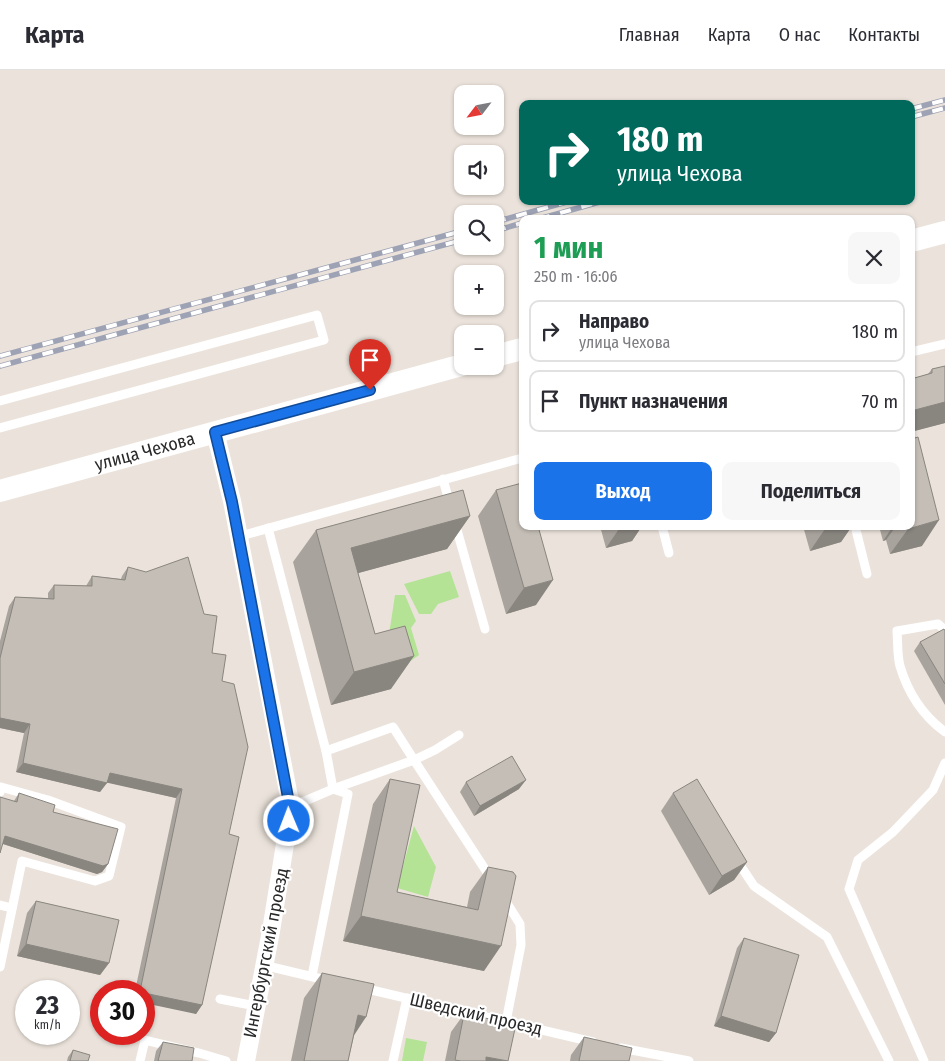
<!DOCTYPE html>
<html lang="ru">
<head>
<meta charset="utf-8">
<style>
  body { margin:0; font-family:"Fira Sans Condensed",sans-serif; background:#f7f7f7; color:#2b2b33; height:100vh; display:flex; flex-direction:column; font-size:19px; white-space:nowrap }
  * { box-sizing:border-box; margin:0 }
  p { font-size:16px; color:#7c7c81 }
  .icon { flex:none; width:28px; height:28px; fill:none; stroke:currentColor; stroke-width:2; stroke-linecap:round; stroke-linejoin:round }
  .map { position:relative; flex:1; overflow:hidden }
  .panel { position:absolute; left:519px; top:145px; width:396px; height:315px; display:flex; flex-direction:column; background:#fff; border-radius:10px; box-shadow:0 1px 4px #0004 }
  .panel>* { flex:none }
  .banner { position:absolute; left:519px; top:30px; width:396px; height:105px; border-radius:10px; box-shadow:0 1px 4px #0004; background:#00695c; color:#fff; overflow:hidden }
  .needle { width:32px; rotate:238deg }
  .tools { position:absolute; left:454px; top:15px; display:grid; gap:10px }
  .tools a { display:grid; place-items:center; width:50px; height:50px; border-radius:10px; background:#fff; box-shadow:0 1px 4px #0004; font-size:25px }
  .speed { position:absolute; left:15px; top:910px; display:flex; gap:10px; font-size:25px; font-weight:700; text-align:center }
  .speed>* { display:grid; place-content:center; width:65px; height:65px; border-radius:50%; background:#fff; box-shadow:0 1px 4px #0004; line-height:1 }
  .speed small { font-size:12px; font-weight:400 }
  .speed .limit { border:8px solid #d22; background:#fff; color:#111 }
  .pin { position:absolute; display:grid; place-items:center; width:42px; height:42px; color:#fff; margin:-51px -21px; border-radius:50% 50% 50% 0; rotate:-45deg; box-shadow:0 0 5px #0007 }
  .pin .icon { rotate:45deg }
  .me { position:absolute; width:55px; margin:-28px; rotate:359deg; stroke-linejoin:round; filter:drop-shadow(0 0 4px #0008) }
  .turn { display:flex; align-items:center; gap:18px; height:105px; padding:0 15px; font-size:22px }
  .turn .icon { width:65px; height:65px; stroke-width:2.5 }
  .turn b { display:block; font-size:35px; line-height:42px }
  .round { display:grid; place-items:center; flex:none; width:52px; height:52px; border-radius:10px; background:#f7f7f7 }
  .summary { display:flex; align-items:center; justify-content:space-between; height:85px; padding:0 15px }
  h1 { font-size:30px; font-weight:700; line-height:38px; color:#1e9e55 }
  .action { display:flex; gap:10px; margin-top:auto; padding:10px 15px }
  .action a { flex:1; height:58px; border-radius:10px; background:#1a73e8; color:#fff; font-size:20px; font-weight:700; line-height:58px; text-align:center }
  .action a+a { background:#f7f7f7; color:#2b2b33 }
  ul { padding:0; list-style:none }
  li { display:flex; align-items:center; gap:15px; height:62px; margin:0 10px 8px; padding:0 5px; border:2px solid #e1e1e2; border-radius:10px }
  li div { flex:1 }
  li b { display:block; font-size:19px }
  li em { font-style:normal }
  header { display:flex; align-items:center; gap:30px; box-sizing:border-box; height:70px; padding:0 25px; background:#fff; border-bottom:1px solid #e1e1e2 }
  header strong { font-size:24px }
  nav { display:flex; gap:28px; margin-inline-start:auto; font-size:18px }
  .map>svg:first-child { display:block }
</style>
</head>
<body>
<header>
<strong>Карта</strong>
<nav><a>Главная</a><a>Карта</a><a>О нас</a><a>Контакты</a></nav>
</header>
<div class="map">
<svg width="945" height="991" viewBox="0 0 945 991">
  <rect width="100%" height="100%" fill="#ebe3db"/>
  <g fill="#b4e396">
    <path d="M450 501 459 527 438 534 431 544H419L404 514Z"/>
    <path d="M395 525H405L416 551 411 558 419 585 396 601 388 571Z"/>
    <path d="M414 756 436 797 428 827 397 818Z"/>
    <path d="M406 968 427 972 423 991H402Z"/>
  </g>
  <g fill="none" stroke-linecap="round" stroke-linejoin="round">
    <g stroke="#fff" stroke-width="9">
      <path d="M911 282 945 274"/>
      <path d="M0 331 317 245 324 270 0 358"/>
      <path d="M443 409 450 435"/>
      <path d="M455 453 485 559"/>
      <path d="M662 456 669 483"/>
      <path d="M855 456 867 504"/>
      <path d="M268 458 326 681"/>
      <path d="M237 467 522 388"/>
      <path d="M945 560 938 554 897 561C898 572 897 585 900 596 908 623 922 645 945 662"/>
      <path d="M0 722 1 717 48 730 121 757 109 806 95 811 22 791 0 897"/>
      <path d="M291 737 333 719 414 690 492 810"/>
      <path d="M736 789 754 816 827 867 889 991"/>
      <path d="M503 827 520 854 521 875 506 952"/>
      <path d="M0 835 12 838"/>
      <path d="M263 895 330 911"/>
      <path d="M312 906 348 724 333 719 326 681 393 657 414 690 435 680 459 665"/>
      <path d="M363 918 593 972"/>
      <path d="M220 929 256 936"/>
      <path d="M621 978 689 991"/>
      <path d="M140 991 145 970 199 983 226 991"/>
      <path d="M393 991 407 928"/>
      <path d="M924 991 849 819 858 790 893 762 933 720 945 693"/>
    </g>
    <path stroke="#fff" stroke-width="18" d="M215 362 232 431 291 737 271 861 246 991"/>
    <g stroke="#fff" stroke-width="22">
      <path d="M911 171 945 162"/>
      <path d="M495 286 522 279"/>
      <path id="s1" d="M0 421 462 295"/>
    </g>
    <defs>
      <g id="rail">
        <path d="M911 39 945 30"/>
        <path d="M911 47 945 38"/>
        <path d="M539 149 603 131"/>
        <path d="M495 152 570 131"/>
        <path d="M495 161 522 153"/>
        <path d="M0 286 462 161"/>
        <path d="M0 296 462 170"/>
      </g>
    </defs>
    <use href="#rail" stroke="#9da2b4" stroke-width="5.5"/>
    <use href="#rail" stroke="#fff" stroke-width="4" stroke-dasharray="11" stroke-linecap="butt"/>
  </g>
  <g fill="#a9a39d">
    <path d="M945 296V353L913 361 922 476 890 484 886 470 883 471 879 456H911V309L928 304 932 299Z"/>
    <path d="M496 420 522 456H548L539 459 536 535 506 544 478 446Z"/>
    <path d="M470 446 447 479 358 503 375 564 391 619 331 635 293 492 316 460Z"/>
    <path d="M600 456H642L632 471 606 478Z"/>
    <path d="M803 456H852L841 472 810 481Z"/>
    <path d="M128 497 212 583 222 611 229 764 202 935 196 944 144 921H135L176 728 107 712 100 722 16 702 24 663 0 658V571L9 536 15 527 48 528V523L54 515 86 516 92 506 121 509 122 506Z"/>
    <path d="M945 561V635L914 581 920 572Z"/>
    <path d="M390 709 397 822 467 837 470 822 488 797 484 901 343 871 373 734Z"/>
    <path d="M466 712 519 719 474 746 460 722Z"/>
    <path d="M19 723 53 742 108 794 102 802 97 804 3 774 14 731Z"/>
    <path d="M673 723 747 792 734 810 709 825 661 741Z"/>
    <path d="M36 831 109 893 100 905 17 886 27 843Z"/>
    <path d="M744 868 776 963 769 972 714 956 737 878Z"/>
    <path d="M322 903 354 966 348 991H291L304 928Z"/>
    <path d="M464 944 508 991H445L451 962Z"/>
    <path d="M584 967 629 991H570L571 985Z"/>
    <path d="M163 972 192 991H154L156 981Z"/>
    <path d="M73 980 88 991H67L68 987Z"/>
  </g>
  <g fill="#89857f">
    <path d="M945 332V353L911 362V341Z"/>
    <path d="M470 446 447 479 329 511 351 478Z"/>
    <path d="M939 450 922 476 890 484 908 459Z"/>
    <path d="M522 456H548L516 465Z"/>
    <path d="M621 456H642L632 471 606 478Z"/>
    <path d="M827 456H852L841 472 810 481Z"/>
    <path d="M893 456H896L886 470 883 471Z"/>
    <path d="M553 510 536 535 506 544 524 518Z"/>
    <path d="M414 586 391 619 331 635 354 602Z"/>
    <path d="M0 648 30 654 24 663 0 658Z"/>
    <path d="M23 693 107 713 100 722 16 702Z"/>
    <path d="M110 703 182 719 176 728 104 712Z"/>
    <path d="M526 710 519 719 474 746 480 736Z"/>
    <path d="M5 766 108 794 102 802 97 804 0 773Z"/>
    <path d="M747 792 734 810 709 825 722 806Z"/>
    <path d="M361 846 501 876 484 901 343 871Z"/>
    <path d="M26 874 109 893 100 905 17 886Z"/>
    <path d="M144 923 202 935 196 944 144 933Z"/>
    <path d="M358 945 366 947 349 973Z"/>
    <path d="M721 946 776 963 769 972 714 956Z"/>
    <path d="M486 987 506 991H484Z"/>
  </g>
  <g fill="#c4beb6" stroke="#89857f">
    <path d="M945 296V332L911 341V309L932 303V299Z"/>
    <path d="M911 353 915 368 918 367 939 450 908 459 907 456H911Z"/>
    <path d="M522 413V456H538L553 510 524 518 496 420Z"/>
    <path d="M463 420 470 446 351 478 375 564 405 556 414 586 354 602 316 460Z"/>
    <path d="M188 487 204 544 217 546 212 583 226 585 222 611 234 614 248 677 229 764 239 767 202 935 144 923V921H140L182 719 110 703 107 713 23 693 30 654 0 648V588L15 527 54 529V515L92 516V506L125 510 128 497 146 502Z"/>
    <path d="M944 559 945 561V614L920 572Z"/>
    <path d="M512 686 526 710 480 736 466 712Z"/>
    <path d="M390 709 420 715 397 822 478 840 488 797 513 802 516 806 501 876 361 846Z"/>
    <path d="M697 709 747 792 722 806 673 723Z"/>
    <path d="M19 723 55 735 53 742 118 759 108 794 103 796 5 766 0 783V727L17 732Z"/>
    <path d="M36 831 119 850 109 893 26 874Z"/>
    <path d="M744 868 799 885 776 963 721 946Z"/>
    <path d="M322 903 374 914 366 947 358 945 348 991H304Z"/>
    <path d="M464 944 516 954 508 991 486 987V991H461L455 990Z"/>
    <path d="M584 967 632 978 629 991H579Z"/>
    <path d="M163 972 194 978 192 991H158Z"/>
    <path d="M73 980 90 985 88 991H70Z"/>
  </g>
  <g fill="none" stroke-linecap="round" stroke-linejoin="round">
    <defs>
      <path id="route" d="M289 751 290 738 232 432 215 362 370 320"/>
    </defs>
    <use href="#route" stroke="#114b97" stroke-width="12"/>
    <use href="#route" stroke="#1a73e8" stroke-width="9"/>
  </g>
  <g text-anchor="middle" stroke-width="4.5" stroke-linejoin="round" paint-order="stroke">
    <g font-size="18" fill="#292929" stroke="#fff">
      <text dy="6" stroke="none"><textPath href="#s1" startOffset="150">улица Чехова</textPath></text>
      <text transform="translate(266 883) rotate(-79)" y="6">Ингербургский проезд</text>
      <text transform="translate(476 944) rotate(13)" y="6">Шведский проезд</text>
    </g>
  </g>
</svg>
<div class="tools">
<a><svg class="needle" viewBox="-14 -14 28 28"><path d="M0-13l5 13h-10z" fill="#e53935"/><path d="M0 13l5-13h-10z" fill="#7c7c81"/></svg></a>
<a><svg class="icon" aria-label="sound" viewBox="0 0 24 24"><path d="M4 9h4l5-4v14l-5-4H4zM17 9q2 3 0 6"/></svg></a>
<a><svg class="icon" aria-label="search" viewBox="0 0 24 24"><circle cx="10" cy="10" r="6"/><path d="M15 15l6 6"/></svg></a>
<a>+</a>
<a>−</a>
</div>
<div class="speed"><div>23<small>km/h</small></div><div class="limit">30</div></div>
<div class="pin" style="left:370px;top:320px;background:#d93025"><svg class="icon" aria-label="arrive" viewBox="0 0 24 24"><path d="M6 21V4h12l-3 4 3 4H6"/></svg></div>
<svg class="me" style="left:289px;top:751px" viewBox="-20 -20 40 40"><circle r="17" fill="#1a73e8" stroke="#fff" stroke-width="3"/><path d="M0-11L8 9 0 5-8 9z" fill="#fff"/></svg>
<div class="banner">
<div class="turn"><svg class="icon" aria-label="right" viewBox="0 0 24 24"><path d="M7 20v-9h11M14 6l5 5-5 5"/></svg><div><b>180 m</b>улица Чехова</div></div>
</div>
<section class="panel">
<div class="summary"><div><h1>1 мин</h1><p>250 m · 16:06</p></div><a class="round"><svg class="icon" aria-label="close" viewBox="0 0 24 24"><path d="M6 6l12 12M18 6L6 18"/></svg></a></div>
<ul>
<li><svg class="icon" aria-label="right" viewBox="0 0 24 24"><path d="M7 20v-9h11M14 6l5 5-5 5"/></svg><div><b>Направо</b><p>улица Чехова</p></div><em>180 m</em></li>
<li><svg class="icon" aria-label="arrive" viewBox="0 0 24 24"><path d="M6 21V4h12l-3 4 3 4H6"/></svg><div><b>Пункт назначения</b></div><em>70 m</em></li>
</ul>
<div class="action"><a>Выход</a><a>Поделиться</a></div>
</section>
</div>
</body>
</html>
